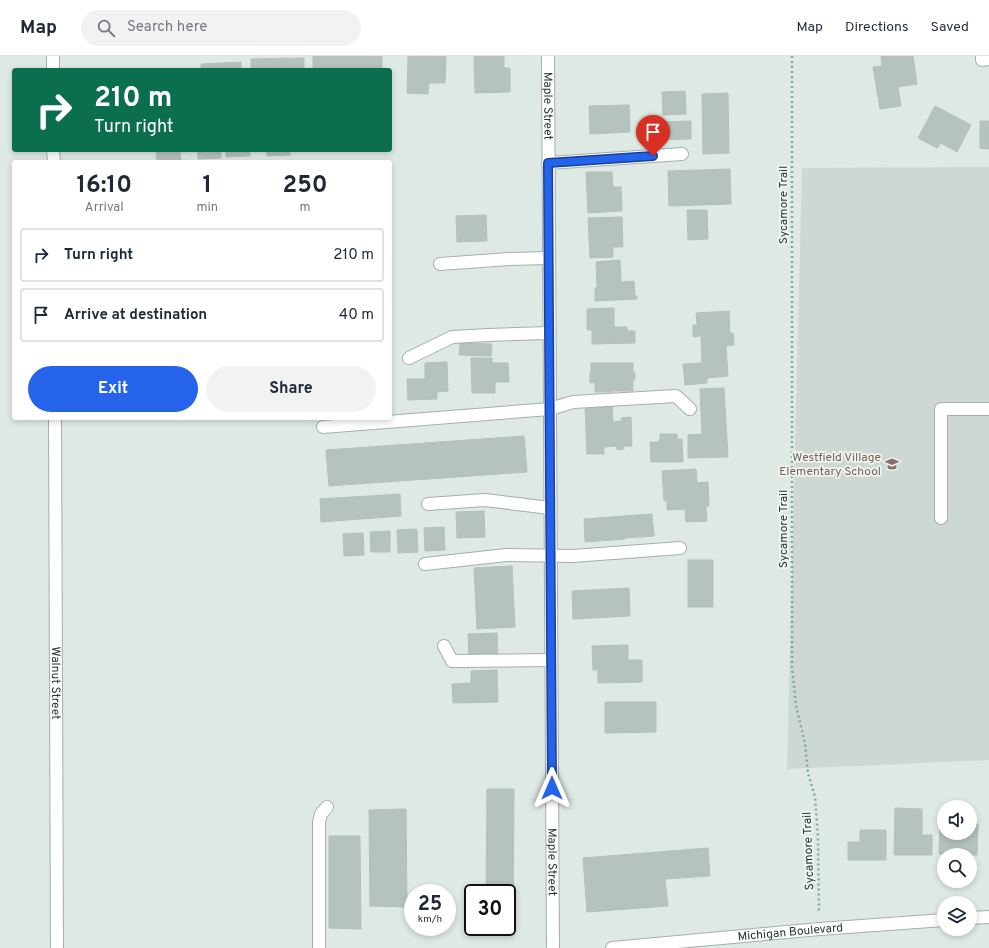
<!DOCTYPE html>
<html lang="en">
<head>
<meta charset="utf-8">
<style>
  body { margin:0; font-family:Overpass,sans-serif; background:#f2f2f3; color:#1f2937; height:100vh; display:flex; flex-direction:column; font-size:15px; white-space:nowrap }
  * { box-sizing:border-box; margin:0 }
  p { font-size:13px; color:#747a83 }
  .icon { flex:none; width:22px; height:22px; fill:none; stroke:currentColor; stroke-width:2; stroke-linecap:round; stroke-linejoin:round }
  .map { position:relative; flex:1; overflow:hidden }
  .details { position:absolute; left:12px; top:104px; width:380px; height:260px; display:flex; flex-direction:column; background:#fff; border-radius:4px; box-shadow:0 2px 6px #0003 }
  .details>* { flex:none }
  .hud { position:absolute; left:12px; top:12px; width:380px; height:84px; border-radius:4px; box-shadow:0 2px 6px #0003; background:#0b6e4f; color:#fff; overflow:hidden }
  .buttons { position:absolute; left:937px; top:744px; display:grid; gap:8px }
  .buttons a { display:grid; place-items:center; width:40px; height:40px; border-radius:50%; background:#fff; box-shadow:0 2px 6px #0003; font-size:20px }
  .speed { position:absolute; left:404px; top:828px; display:flex; gap:8px; font-size:20px; font-weight:700; text-align:center }
  .speed>* { display:grid; place-content:center; width:52px; height:52px; border-radius:50%; background:#fff; box-shadow:0 2px 6px #0003; line-height:1 }
  .speed small { font-size:10px; font-weight:400 }
  .speed .limit { border:2px solid #111; border-radius:6px; background:#fff; color:#111 }
  .pin { position:absolute; display:grid; place-items:center; width:34px; height:34px; color:#fff; margin:-41px -17px; border-radius:50% 50% 50% 0; rotate:-45deg; box-shadow:0 0 4px #0007 }
  .pin .icon { rotate:45deg }
  .me { position:absolute; width:44px; margin:-22px; rotate:0deg; stroke-linejoin:round; filter:drop-shadow(0 0 3px #0008) }
  .turn { display:flex; align-items:center; gap:14px; height:84px; padding:0 16px; font-size:18px }
  .turn .icon { width:52px; height:52px; stroke-width:2.5 }
  .turn b { display:block; font-size:28px; line-height:34px }
  .eta { display:flex; justify-content:space-evenly; align-items:center; height:68px; text-align:center }
  .eta b { font-size:24px; font-weight:700; line-height:28px }
  .button { display:flex; gap:8px; margin-top:auto; padding:8px 16px }
  .button a { flex:1; height:46px; border-radius:24px; background:#2563eb; color:#fff; font-size:16px; font-weight:700; line-height:46px; text-align:center }
  .button a+a { background:#f2f2f3; color:#1f2937 }
  ul { padding:0; list-style:none }
  li { display:flex; align-items:center; gap:12px; height:54px; margin:0 8px 6px; padding:0 8px; border:2px solid #e0e1e3; border-radius:4px }
  li div { flex:1 }
  li b { display:block; font-size:15px }
  li em { font-style:normal }
  header { display:flex; align-items:center; gap:24px; box-sizing:border-box; height:56px; padding:0 20px; background:#fff; border-bottom:1px solid #e0e1e3 }
  header strong { font-size:19px }
  nav { display:flex; gap:22px; margin-inline-start:auto; font-size:14px }
  .search { width:280px; height:36px; background:#f2f2f3; display:flex; align-items:center; gap:10px; box-sizing:border-box; padding:0 14px; border-radius:22px; color:#747a83; font-size:15px }
  .map>svg:first-child { display:block }
</style>
</head>
<body>
<header>
<strong>Map</strong>
<div class="search"><svg class="icon" aria-label="search" viewBox="0 0 24 24"><circle cx="10" cy="10" r="6"/><path d="M15 15l6 6"/></svg>Search here</div>
<nav><a>Map</a><a>Directions</a><a>Saved</a></nav>
</header>
<div class="map">
<svg width="989" height="892" viewBox="0 0 989 892">
  <rect width="100%" height="100%" fill="#dfe9e3"/>
  <path fill="#ced8d2" d="M989 111V704L787 713 802 112Z"/>
  <g fill="#b5c3bc" stroke="#b3c1ba">
    <rect x="313" y="0" width="69" height="14"/>
    <path d="M408 0H446L445 27H429L428 38 407 37Z"/>
    <path d="M474 0H504V12H510V36L475 37Z"/>
    <path d="M881 0H913L917 28 898 31 901 50 880 53 873 11 882 10Z"/>
    <path d="M304 2V14H251V3Z"/>
    <path d="M241 6V14H201V8Z"/>
    <path d="M685 35 686 58 663 59 662 36Z"/>
    <path d="M728 37 729 97 703 98 702 38Z"/>
    <path d="M629 49 630 76 590 78 589 50Z"/>
    <path d="M935 50 971 69 957 96 941 87 937 92 918 82Z"/>
    <path d="M691 65V83L640 84V67Z"/>
    <path d="M980 65H989V93L980 92Z"/>
    <path d="M156 94H221V102L198 103V95L180 96 181 105 157 106Z"/>
    <path d="M226 94H250V100L226 101Z"/>
    <path d="M267 94H290V99L267 100Z"/>
    <path d="M730 113 731 148 669 150 668 115Z"/>
    <path d="M586 116H612L613 131H621L622 155 588 157Z"/>
    <path d="M687 154H707L708 183 688 184Z"/>
    <path d="M486 159 487 185 457 186 456 160Z"/>
    <path d="M622 161 623 191H613V201L590 202 588 162Z"/>
    <path d="M620 204 621 226 634 225 635 240H637V243L595 245V232H597L596 206Z"/>
    <path d="M614 252V271H627V275H635V287L592 288V274H587V253Z"/>
    <path d="M729 255 730 277H733L734 289 726 290 728 320 707 322V327L685 329 683 308 702 307 701 280 693 281V269H697L696 257Z"/>
    <path d="M460 287 492 288 491 300 459 299Z"/>
    <path d="M471 302H492V307H508L509 326H495V337H472Z"/>
    <path d="M447 306 448 335 437 336V343L408 344 407 323H425V307Z"/>
    <path d="M591 307H633V317H635V323H633V335H612V336H595V326L590 327V316H591Z"/>
    <path d="M724 332 728 401 688 402V379L702 378 700 333Z"/>
    <path d="M612 348 613 366 622 365 621 362 631 361 632 390H624V393L617 394V390L604 391V398H587L585 350Z"/>
    <path d="M660 378H677V383H682L683 406H651L650 386H659V384H660Z"/>
    <path d="M524 380 527 416 329 430 326 394Z"/>
    <path d="M696 413 697 427 708 426 709 450H706L707 465 686 466 685 453 667 454V444L664 445 662 415Z"/>
    <path d="M400 438 401 460 321 466 320 443Z"/>
    <path d="M484 455 485 481 457 482 456 456Z"/>
    <path d="M652 458 654 480 625 482V483L585 486 584 463Z"/>
    <path d="M444 471 445 494 425 495 424 472Z"/>
    <path d="M417 473 418 496 398 497 397 474Z"/>
    <path d="M390 475V496H371L370 476Z"/>
    <path d="M363 477 364 499 344 500 343 478Z"/>
    <rect x="688" y="504" width="25" height="47"/>
    <path d="M512 510 515 571 477 573 474 512Z"/>
    <path d="M629 532 630 560 573 563 572 535Z"/>
    <path d="M497 577 498 601 469 602 468 578Z"/>
    <path d="M628 589V604H642V626L598 627V614H593L592 590Z"/>
    <path d="M497 614 498 646 453 647 452 628 471 627V615Z"/>
    <path d="M605 646H656V676L605 677Z"/>
    <path d="M487 733H514L513 869H507V837H486Z"/>
    <path d="M895 752 922 753V779H932V799H894Z"/>
    <path d="M406 753 407 851 370 850 369 754Z"/>
    <path d="M940 767H944V777H970V768H978L977 799 939 798Z"/>
    <path d="M860 774H886V804H848V786H860Z"/>
    <path d="M329 780H360L361 873 329 872Z"/>
    <path d="M708 792 710 820 665 823 668 850 587 856 583 802Z"/>
  </g>
  <g fill="none" stroke-linecap="round" stroke-linejoin="round">
    <defs>
      <g id="minor">
        <path d="M53 0V14"/>
        <path id="s1" d="M548 0 553 892"/>
        <path d="M982 0V4L989 3"/>
        <path d="M53 94 54 106"/>
        <path d="M548 107 682 98"/>
        <path d="M440 208 509 203 549 202"/>
        <path d="M409 302 452 281 488 279 549 277"/>
        <path id="s2" d="M55 362 57 892"/>
        <path d="M323 371 550 353 573 346 676 340 690 353"/>
        <path d="M428 448 485 444 550 452"/>
        <path d="M941 462V353H989"/>
        <path d="M425 508 506 499 573 500 680 492"/>
        <path d="M444 590 452 605 551 604"/>
        <path d="M970 862 989 861"/>
        <path d="M319 892V766L321 758 327 751"/>
        <path id="s3" d="M612 892 820 873 944 864"/>
      </g>
    </defs>
    <use href="#minor" stroke="#a3b0a9" stroke-width="14"/>
    <path stroke="#83a999" stroke-width="2.5" stroke-dasharray="2 3" stroke-linecap="butt" d="M792 0V611L796 650 805 687 808 717 815 741 818 781 819 857"/>
    <use href="#minor" stroke="#fff" stroke-width="12"/>
  </g>
  <g fill="none" stroke-linecap="round" stroke-linejoin="round">
    <defs>
      <path id="route" d="M552 732 548 107 653 100"/>
    </defs>
    <use href="#route" stroke="#184099" stroke-width="10"/>
    <use href="#route" stroke="#2563eb" stroke-width="7"/>
  </g>
  <defs>
    <symbol id="school-bare" viewBox="-9 -9 18 18"><path d="M0-5L7-2L0 1L-7-2ZM-4 1L0 2.5L4 1V4Q0 6-4 4Z" fill="#8d6e63" stroke="#eff6f2" stroke-width="2.5" paint-order="stroke"/></symbol>
  </defs>
  <g fill-rule="evenodd">
    <use href="#school-bare" x="882" y="398" width="20" height="20"/>
  </g>
  <g text-anchor="middle" stroke-width="3.5" stroke-linejoin="round" paint-order="stroke">
    <g font-size="12" fill="#22372f" stroke="#eff6f2">
      <text dy="4" stroke="none"><textPath href="#s1" startOffset="50">Maple Street</textPath></text>
      <text transform="translate(783 149) rotate(-90)" y="4">Sycamore Trail</text>
      <text transform="translate(783 473) rotate(-90)" y="4">Sycamore Trail</text>
      <text dy="4" stroke="none"><textPath href="#s2" startOffset="265">Walnut Street</textPath></text>
      <text transform="translate(808 795) rotate(-92)" y="4">Sycamore Trail</text>
      <text dy="4" stroke="none"><textPath href="#s1" startOffset="806">Maple Street</textPath></text>
      <text dy="4" stroke="none"><textPath href="#s3" startOffset="179">Michigan Boulevard</textPath></text>
    </g>
    <g font-size="12" fill="#785e54" stroke="#eff6f2" text-anchor="end">
      <text x="881" y="405">Westfield Village<tspan x="881" dy="14">Elementary School</tspan></text>
    </g>
  </g>
</svg>
<div class="buttons">
<a><svg class="icon" aria-label="sound" viewBox="0 0 24 24"><path d="M4 9h4l5-4v14l-5-4H4zM17 9q2 3 0 6"/></svg></a>
<a><svg class="icon" aria-label="search" viewBox="0 0 24 24"><circle cx="10" cy="10" r="6"/><path d="M15 15l6 6"/></svg></a>
<a><svg class="icon" aria-label="layers" viewBox="0 0 24 24"><path d="M12 4l9 5-9 5-9-5zM3 14l9 5 9-5"/></svg></a>
</div>
<div class="speed"><div>25<small>km/h</small></div><div class="limit">30</div></div>
<div class="pin" style="left:653px;top:100px;background:#d93025"><svg class="icon" aria-label="arrive" viewBox="0 0 24 24"><path d="M6 21V4h12l-3 4 3 4H6"/></svg></div>
<svg class="me" style="left:552px;top:732px" viewBox="-20 -20 40 40"><path d="M0-17L14 15 0 8-14 15z" fill="#2563eb" stroke="#fff" stroke-width="4"/></svg>
<div class="hud">
<div class="turn"><svg class="icon" aria-label="right" viewBox="0 0 24 24"><path d="M7 20v-9h11M14 6l5 5-5 5"/></svg><div><b>210 m</b>Turn right</div></div>
</div>
<section class="details">
<div class="eta">
<div><b>16:10</b><p>Arrival</p></div>
<div><b>1</b><p>min</p></div>
<div><b>250</b><p>m</p></div>
</div>
<ul>
<li><svg class="icon" aria-label="right" viewBox="0 0 24 24"><path d="M7 20v-9h11M14 6l5 5-5 5"/></svg><div><b>Turn right</b></div><em>210 m</em></li>
<li><svg class="icon" aria-label="arrive" viewBox="0 0 24 24"><path d="M6 21V4h12l-3 4 3 4H6"/></svg><div><b>Arrive at destination</b></div><em>40 m</em></li>
</ul>
<div class="button"><a>Exit</a><a>Share</a></div>
</section>
</div>
</body>
</html>
